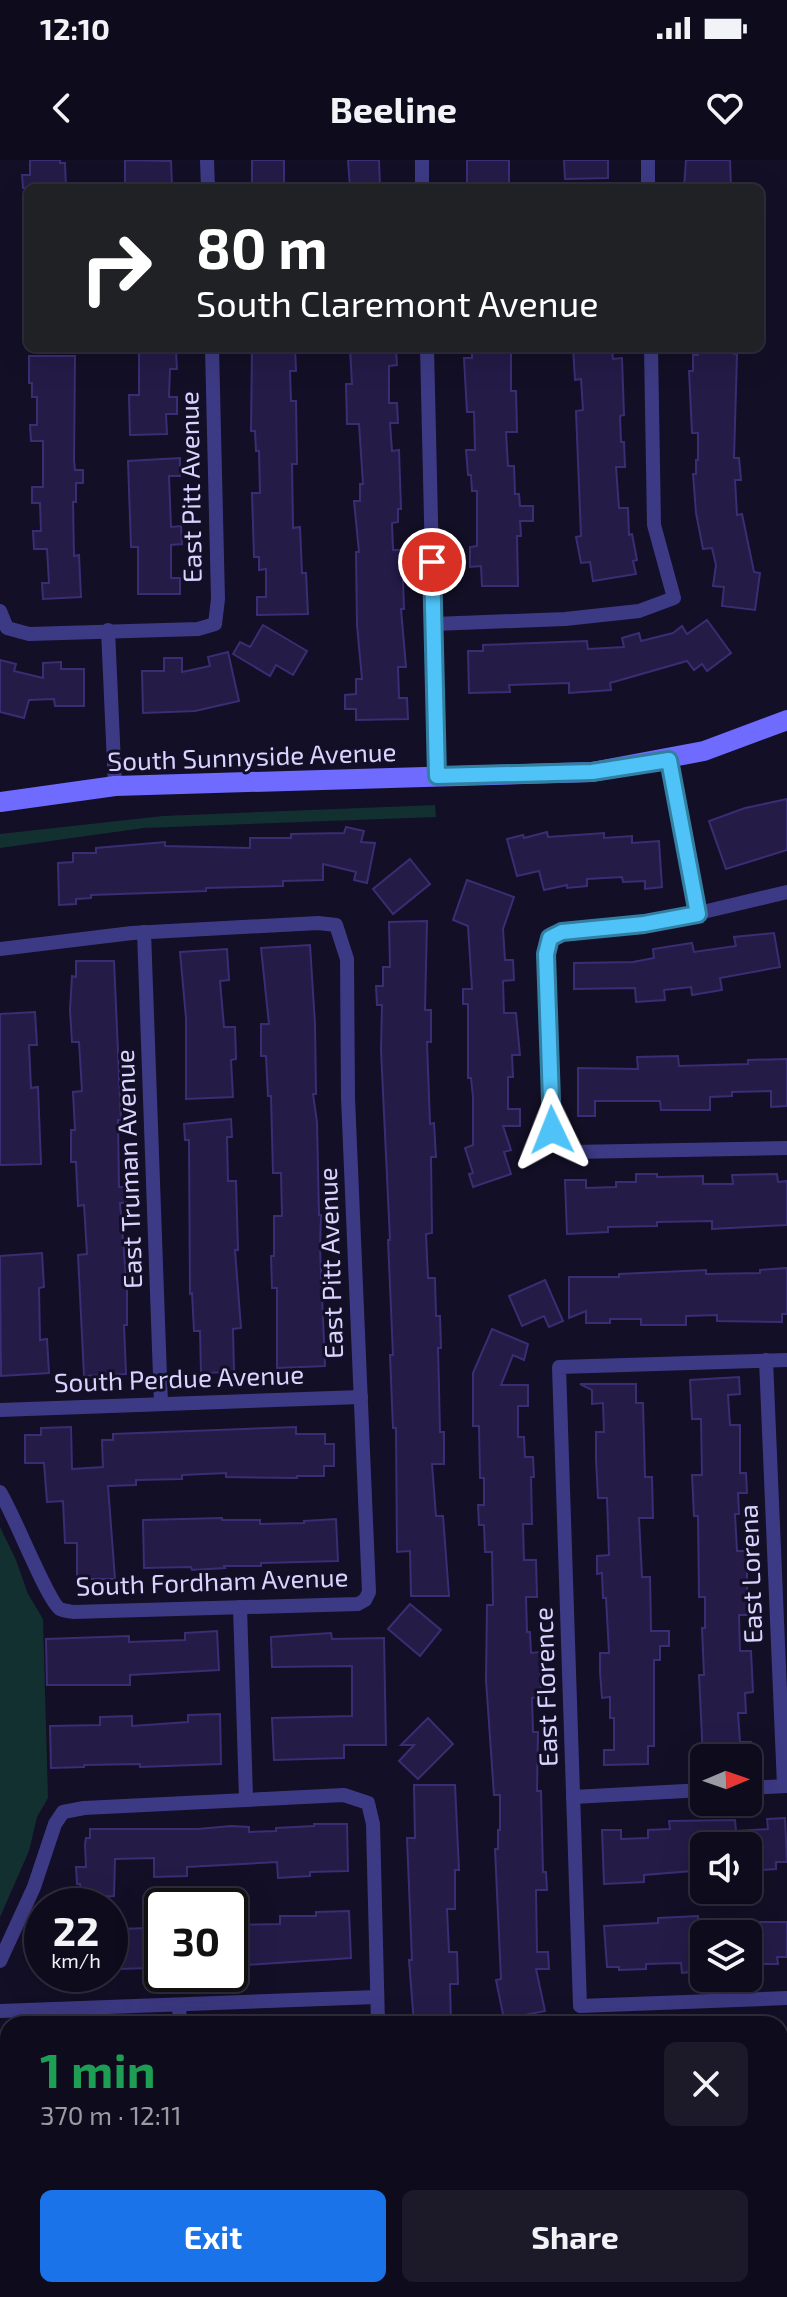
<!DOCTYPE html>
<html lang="en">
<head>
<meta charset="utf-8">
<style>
  body { margin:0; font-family:"Exo 2",sans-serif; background:#1c1929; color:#f1f3f6; height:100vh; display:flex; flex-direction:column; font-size:30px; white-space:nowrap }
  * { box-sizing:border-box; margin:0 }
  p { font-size:26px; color:#9b9ba3 }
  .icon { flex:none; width:44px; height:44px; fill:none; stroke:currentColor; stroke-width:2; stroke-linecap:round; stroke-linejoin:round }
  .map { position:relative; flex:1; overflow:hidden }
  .panel { position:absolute; left:0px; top:1856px; width:788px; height:282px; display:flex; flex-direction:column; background:#0e0b1c; border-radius:24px 24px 0 0; box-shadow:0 8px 32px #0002,0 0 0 2px #2e2b3b }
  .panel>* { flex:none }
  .hud { position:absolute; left:24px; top:24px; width:740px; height:168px; border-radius:12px; box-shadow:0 8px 32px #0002,0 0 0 2px #2e2b3b; background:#202124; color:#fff; overflow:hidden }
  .needle { width:52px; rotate:88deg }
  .buttons { position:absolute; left:690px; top:1584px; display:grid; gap:16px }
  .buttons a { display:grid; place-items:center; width:72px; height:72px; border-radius:12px; background:#0e0b1c; box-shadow:0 8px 32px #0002,0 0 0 2px #2e2b3b; font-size:40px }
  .speed { position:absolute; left:24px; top:1728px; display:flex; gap:16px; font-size:40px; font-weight:700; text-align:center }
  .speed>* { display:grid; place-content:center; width:104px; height:104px; border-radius:50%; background:#0e0b1c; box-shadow:0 8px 32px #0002,0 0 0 2px #2e2b3b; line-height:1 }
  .speed small { font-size:20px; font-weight:400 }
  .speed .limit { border:4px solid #111; border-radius:12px; background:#fff; color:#111 }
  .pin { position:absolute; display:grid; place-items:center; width:68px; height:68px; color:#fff; margin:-34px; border:4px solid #fff; border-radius:50%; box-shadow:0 2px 8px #0007 }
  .me { position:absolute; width:88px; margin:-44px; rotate:358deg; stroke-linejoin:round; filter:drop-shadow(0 0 6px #0008) }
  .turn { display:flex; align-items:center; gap:28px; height:168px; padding:0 40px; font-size:36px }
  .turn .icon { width:104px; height:104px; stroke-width:2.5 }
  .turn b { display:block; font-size:56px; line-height:68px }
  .round { display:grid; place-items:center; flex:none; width:84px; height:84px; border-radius:12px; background:#1c1929 }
  .summary { display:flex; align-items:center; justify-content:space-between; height:136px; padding:0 40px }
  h1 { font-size:48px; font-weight:700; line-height:60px; color:#1e9e55 }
  .button { display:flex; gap:16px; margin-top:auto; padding:16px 40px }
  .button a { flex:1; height:92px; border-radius:12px; background:#1a73e8; color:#fff; font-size:32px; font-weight:700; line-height:92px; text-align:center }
  .button a+a { background:#1c1929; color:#f1f3f6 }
  .status { display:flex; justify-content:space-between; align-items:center; height:56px; padding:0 40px; background:#0e0b1c; direction:ltr }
  .status svg { height:22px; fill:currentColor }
  header { display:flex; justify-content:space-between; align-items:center; height:104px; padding:0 40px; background:#0e0b1c; font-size:36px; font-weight:700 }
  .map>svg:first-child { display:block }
</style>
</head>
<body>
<div class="status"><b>12:10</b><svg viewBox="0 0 49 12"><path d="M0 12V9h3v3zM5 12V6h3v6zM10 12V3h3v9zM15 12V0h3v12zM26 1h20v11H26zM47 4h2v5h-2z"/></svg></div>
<header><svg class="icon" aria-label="back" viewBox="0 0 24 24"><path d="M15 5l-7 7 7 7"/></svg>Beeline<svg class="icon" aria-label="heart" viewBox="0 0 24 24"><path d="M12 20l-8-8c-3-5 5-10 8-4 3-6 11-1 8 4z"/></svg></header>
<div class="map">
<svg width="787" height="2137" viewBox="0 0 787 2137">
  <rect width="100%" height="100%" fill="#130f26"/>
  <g fill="#12302f">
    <path d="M435 645 436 657 144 668 0 688V674L163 656Z"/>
    <path d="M0 1367 16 1400 28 1434 43 1459 48 1638 37 1657 29 1691 0 1757Z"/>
  </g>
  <g fill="#241b47" stroke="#3b2d73" stroke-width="2">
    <path d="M30 0H60V3H65L66 28H23L22 15H30Z"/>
    <path d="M125 0 171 1 172 28H125Z"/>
    <rect x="252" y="0" width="32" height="28"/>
    <path d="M348 0H379L380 28H350Z"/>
    <rect x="467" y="0" width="42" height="23"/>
    <path d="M564 0H608V18L565 19Z"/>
    <path d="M686 0H730L731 28H684Z"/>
    <path d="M252 188H295L296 211H290L291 241H296L297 304H292L293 368 300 367 302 413H306L308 454 257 455V437H266V409L259 410V397H254L252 333H260L259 291H256L255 271H251Z"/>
    <path d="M350 188H396L397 205 389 206V243H397L398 263H390L392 291 399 290 401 349H398V362L392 363 393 390H402L404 449H401L406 507H398L399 538H407L408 559 356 560V549H345V535L356 534V519H362L357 465 356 392H359L354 341H360V324H363L359 264H347L346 224H352Z"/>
    <path d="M472 188H511V231H516L517 272H506L508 306H514L515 334H519L520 346H533V361H520L521 376H517L518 426H482L481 406 470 407V387L477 386V331H472L471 315H468L466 290H475L474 252H467L464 198H472Z"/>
    <path d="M573 188H612L613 199 622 198 624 255 620 256 621 282H624L625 307H616L619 348H628L629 375 632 374 637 400 633 401 636 414 593 421 590 402 581 403 576 377 581 376 576 251 583 250 581 219 575 220Z"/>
    <path d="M698 188H733L734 194H737L734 298H739L741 320H735L737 355 742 354 754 412 760 413 755 450 722 446 724 427 713 426 716 405 712 388 703 389 696 353 693 314H696V300H698V273H692L689 211H693V195H698Z"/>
    <path d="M139 191H176L177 209H170L169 237H177V254H166L167 274 130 275 129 235H139Z"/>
    <path d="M29 196H75L74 300 75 310H83V323H76V342H73L74 396 79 395 81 437 43 439 42 423H49L47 389H34L33 371H41L40 343H32V327H43V281H31L30 265H37V237H32V223H29Z"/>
    <path d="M180 298V316H169L171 367 181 366 182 384 171 385V418H180V434H138V387H131L128 301Z"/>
    <path d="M707 460 731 493 707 511 702 504 694 510 687 501 610 523 611 530 569 533V523L509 525 510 532 469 533 468 491H483V485L587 481 588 489 624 487 622 478 639 473 641 481 673 473 682 466 687 474Z"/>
    <path d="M263 465 307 491 293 515 276 505 270 516 233 494 240 482 250 487Z"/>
    <path d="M228 492 239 541 195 551 143 553 142 511H164V498H182V512L210 506 208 497Z"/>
    <path d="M0 500 16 504 14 511 43 518V503L61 502V509H84V546H55L54 539 29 540 24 558 0 552Z"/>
    <path d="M787 639V690L726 709 709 661 745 648Z"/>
    <path d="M346 667 364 671 361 682 375 683 367 723 354 720 356 712 323 704V720L283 721V726L206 728V731L91 735V738L76 739V744L59 745 58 703 73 702V693H96V688L165 682V686L250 688V678H291V674L344 673Z"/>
    <path d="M547 672 548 677 604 673V678L632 676V683L659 681 662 727 645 729V721L623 722 622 717 587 719V726L567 728V725L544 730 539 711 517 716 507 679 523 675 524 678Z"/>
    <path d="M410 699 430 724 393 754 373 729Z"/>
    <path d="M467 720 514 737 503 769 505 800H513L514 820 503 821 504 853H516L520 895H512L513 917H508V949H520V966H503L511 990 504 992 511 1014 473 1027 469 1014 473 1013 465 988 473 985V937L471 918H468V844H463V829H472L468 766 453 760Z"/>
    <path d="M427 761 425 850H431V882H427L430 964 434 963 436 997H431L432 1073 426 1074 428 1118H435L436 1156H440L441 1188H438L439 1228 440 1272H444V1304H432L436 1356H443L449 1436H411L410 1391 397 1392 396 1268H393L390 1195H393L388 1080H390L381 890 382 845H377L376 826H383V807H390L389 762Z"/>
    <path d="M774 773 780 807 720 818 722 830 692 835 691 827 664 830 665 840 636 842 635 828 574 829V803L633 802 654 798 653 789 692 783 694 792 736 786 734 777Z"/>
    <path d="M310 785 315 864 316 934H313L317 962 319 1055H321L320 1088 325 1206 277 1208V1128H272L271 1096H274V1056H282L281 1013H273L271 936H268L266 896H261V864H269L261 788Z"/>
    <path d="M227 789 229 820 220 821 224 867H235L236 899 231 900 233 937 186 939V858L180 792Z"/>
    <path d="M76 801H114L121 960H118L119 1027H125L126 1043H120L127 1130V1165H124L126 1214 84 1216 78 1095 87 1094 84 1045 78 1046 76 1002H71V970H75L73 932 82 931 79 882H72L70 850 72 816 76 817Z"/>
    <path d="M35 852 37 885H29L31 928 38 927 41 1004 0 1005V854Z"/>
    <path d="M678 896 679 906 748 904V900L787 899V946L771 947V931L732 932V936L710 937V950H661L660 941H595V956H578V908L638 909 637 897Z"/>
    <path d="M231 959 232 977H227L228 1021H236L238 1090H235L241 1168 233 1169 234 1212 201 1213 200 1171H194L192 1133 190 1134 189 980H185L184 964Z"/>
    <path d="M636 1014H657V1017L703 1016V1024H733L732 1015 777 1014 778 1022 787 1021V1065L712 1069V1061L657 1062V1066L608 1067V1072L567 1074 565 1020H586V1028L616 1027V1022H636Z"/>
    <path d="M42 1093 44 1127 39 1128 40 1180 47 1179 49 1213 1 1216 0 1096Z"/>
    <path d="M787 1108V1154H782V1162L717 1161V1155L686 1156V1165H641V1159H610V1163H586V1151L569 1158V1117H619V1114L706 1110V1114L760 1113V1110Z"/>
    <path d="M545 1120 563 1161 549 1167 544 1156 522 1166 509 1136Z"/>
    <path d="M492 1169 528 1184 524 1200 513 1195 501 1225H528V1246H518V1277H524L525 1297H533L534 1317H531L532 1364H523L524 1400H536L537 1437H526L527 1472H530L531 1493 540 1492 541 1537 532 1538 533 1572H538L537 1631H541L543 1712H546L547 1730H536L537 1792H548L549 1809H536L545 1851 504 1859 496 1820 501 1819 495 1689H498V1670H500V1635H494L486 1520 487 1445H493L492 1392H485L484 1365H479L478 1345H484V1318H480L479 1266H473V1213Z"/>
    <path d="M739 1217 740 1234 728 1235 730 1265H740V1313H746L747 1333H738L739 1354H735L737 1391H747V1455H739L740 1491H751L753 1532 745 1533 746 1553H738L740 1582H751L752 1596 703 1599 699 1515H704L702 1468H705V1437H699L698 1356H694L692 1315H702L701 1259H692L690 1220Z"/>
    <path d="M580 1224H636V1243H643L645 1317H652L653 1358H639L642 1417H650L651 1471H669V1486H660V1500H654V1586H648V1604L604 1605V1590H614V1558H610V1537L602 1538 600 1512V1493H609L606 1438H603L602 1413 597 1414V1396L609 1395 607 1338H598L596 1299V1272H604L603 1243 592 1244V1230Z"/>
    <path d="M71 1267 72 1309 103 1307 102 1280H113V1274L296 1267V1274H325V1284H334V1306H324V1316H297V1318L226 1317V1313L182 1315V1319L136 1320V1325L108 1326 115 1419H77V1383H65L63 1341 47 1342 44 1303H25V1275H41V1268Z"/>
    <path d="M222 1358V1360H260V1364L304 1363V1361L336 1359 338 1401 261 1403V1406H224L225 1408 192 1410 191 1407 144 1408 143 1360Z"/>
    <path d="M410 1444 441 1470 420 1496 388 1469Z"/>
    <path d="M217 1471 219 1510 130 1515V1525H47L46 1479 129 1476V1482L185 1480V1473Z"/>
    <path d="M331 1473 332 1479 384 1478 386 1585H344V1598L274 1600 272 1558 352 1556V1506L272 1507 271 1477Z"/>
    <path d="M220 1554 221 1604 140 1607V1604L84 1605V1607L51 1608 50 1566 100 1565V1557L132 1556V1566L188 1562V1555Z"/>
    <path d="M428 1558 453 1584 418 1619 399 1601 414 1585H401Z"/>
    <path d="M414 1625H455L459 1710H455V1749H447L449 1792H457L458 1824H450L451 1863 414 1864 409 1800H412L407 1678H415Z"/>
    <path d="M785 1658 787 1702H776V1709L749 1711 748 1686H704V1710L644 1715V1722L604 1724 602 1670H621V1679L648 1678V1670L670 1669 669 1661 735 1660 736 1671 768 1669 767 1659Z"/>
    <path d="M314 1664H347L348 1711 310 1712V1716L278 1718 277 1702 187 1707V1716L154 1717V1698L115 1699 114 1736 81 1738 80 1724H77L76 1707H86L85 1684 86 1678H90V1669H198L231 1666 249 1667V1672L276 1671V1668L314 1666Z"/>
    <path d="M349 1751 351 1798 230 1806V1765L280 1764V1756H316V1752Z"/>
    <path d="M698 1756 701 1811 682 1813 681 1803 646 1804V1809L619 1810V1807H607L604 1766 658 1763V1758Z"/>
    <path d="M759 1762H787V1797H777L778 1804H760Z"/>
    <path d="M149 1768 150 1808 118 1809 117 1769Z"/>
  </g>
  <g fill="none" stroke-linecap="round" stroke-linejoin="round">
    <g stroke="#3d3a85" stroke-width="14">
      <path d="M207 0 208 28"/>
      <path d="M422 0V28"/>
      <path d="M648 0V28"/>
      <path d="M427 188 437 616"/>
      <path d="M0 451 7 468 29 474 198 469 215 464 218 439 212 188"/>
      <path d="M434 464 565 459 639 451 674 438 654 365 651 188"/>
      <path d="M108 470 115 626"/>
      <path d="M669 600 698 754"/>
      <path d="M787 732 661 762 562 772 550 778 546 794 552 970 558 986 572 992 787 988"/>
      <path d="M144 772 161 1244"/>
      <path d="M0 789 132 773 318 763 336 765 347 799 348 938 369 1432 365 1440 358 1444 73 1452C68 1451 64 1451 60 1449 48 1442 13 1352 0 1332"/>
      <path d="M766 1200 784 1626"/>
      <path d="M787 1200 559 1207 580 1846 787 1838"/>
      <path d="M0 1250 361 1237"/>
      <path d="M240 1447 246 1638"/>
      <path d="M748 1628 787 1626"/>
      <path d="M573 1637 704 1630"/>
      <path d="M0 1801 34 1727 55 1664 63 1652 84 1648 344 1635 368 1643 373 1664 378 1864"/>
      <path d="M179 1846 180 1864"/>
      <path d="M0 1851 377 1837"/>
      <path d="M780 2060H787"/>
      <path d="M189 2130 190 2137"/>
      <path d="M389 2130V2137"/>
      <path d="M586 2130V2137"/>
    </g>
    <path stroke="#6f6bff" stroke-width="20" d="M0 642 115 626 592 612 704 591 787 560"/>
  </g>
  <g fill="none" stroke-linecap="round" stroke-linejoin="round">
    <defs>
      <path id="route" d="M432 402 437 616 592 612 669 600 698 754 644 764 562 772 550 778 546 794 552 970"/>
    </defs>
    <use href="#route" stroke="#337fa1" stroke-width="20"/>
    <use href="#route" stroke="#4fc3f7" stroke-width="14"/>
  </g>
  <g text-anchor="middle" stroke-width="6" stroke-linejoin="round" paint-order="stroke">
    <g font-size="26" fill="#d9d4ff" stroke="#130f26">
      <text transform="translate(191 327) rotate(-91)" y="9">East Pitt Avenue</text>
      <text transform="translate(252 597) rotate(-2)" y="9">South Sunnyside Avenue</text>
      <text transform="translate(129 1009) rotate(-92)" y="9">East Truman Avenue</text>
      <text transform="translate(331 1103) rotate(-92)" y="9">East Pitt Avenue</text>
      <text transform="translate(179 1219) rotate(-2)" y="9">South Perdue Avenue</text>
      <text transform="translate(751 1414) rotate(-92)" y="9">East Lorena</text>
      <text transform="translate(212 1422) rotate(-2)" y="9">South Fordham Avenue</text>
      <text transform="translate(546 1527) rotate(-92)" y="9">East Florence</text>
    </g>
  </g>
</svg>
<div class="buttons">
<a><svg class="needle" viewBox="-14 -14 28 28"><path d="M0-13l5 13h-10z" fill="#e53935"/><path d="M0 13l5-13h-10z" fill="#9b9ba3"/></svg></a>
<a><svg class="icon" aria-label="sound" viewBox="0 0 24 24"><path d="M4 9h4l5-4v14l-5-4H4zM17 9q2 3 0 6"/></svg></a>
<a><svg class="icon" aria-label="layers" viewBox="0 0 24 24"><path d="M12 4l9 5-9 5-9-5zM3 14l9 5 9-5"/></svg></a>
</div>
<div class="speed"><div>22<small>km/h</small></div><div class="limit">30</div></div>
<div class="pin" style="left:432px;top:402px;background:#d93025"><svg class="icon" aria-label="arrive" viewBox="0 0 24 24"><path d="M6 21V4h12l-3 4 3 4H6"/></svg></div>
<svg class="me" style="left:552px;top:970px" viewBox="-20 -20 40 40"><path d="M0-17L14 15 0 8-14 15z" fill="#4fc3f7" stroke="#fff" stroke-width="4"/></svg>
<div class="hud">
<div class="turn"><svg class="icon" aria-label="right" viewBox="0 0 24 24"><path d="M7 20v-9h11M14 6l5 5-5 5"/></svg><div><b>80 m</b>South Claremont Avenue</div></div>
</div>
<section class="panel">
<div class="summary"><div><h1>1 min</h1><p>370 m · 12:11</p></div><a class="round"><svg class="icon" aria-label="close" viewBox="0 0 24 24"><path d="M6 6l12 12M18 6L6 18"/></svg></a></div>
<div class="button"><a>Exit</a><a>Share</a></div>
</section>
</div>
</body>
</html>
